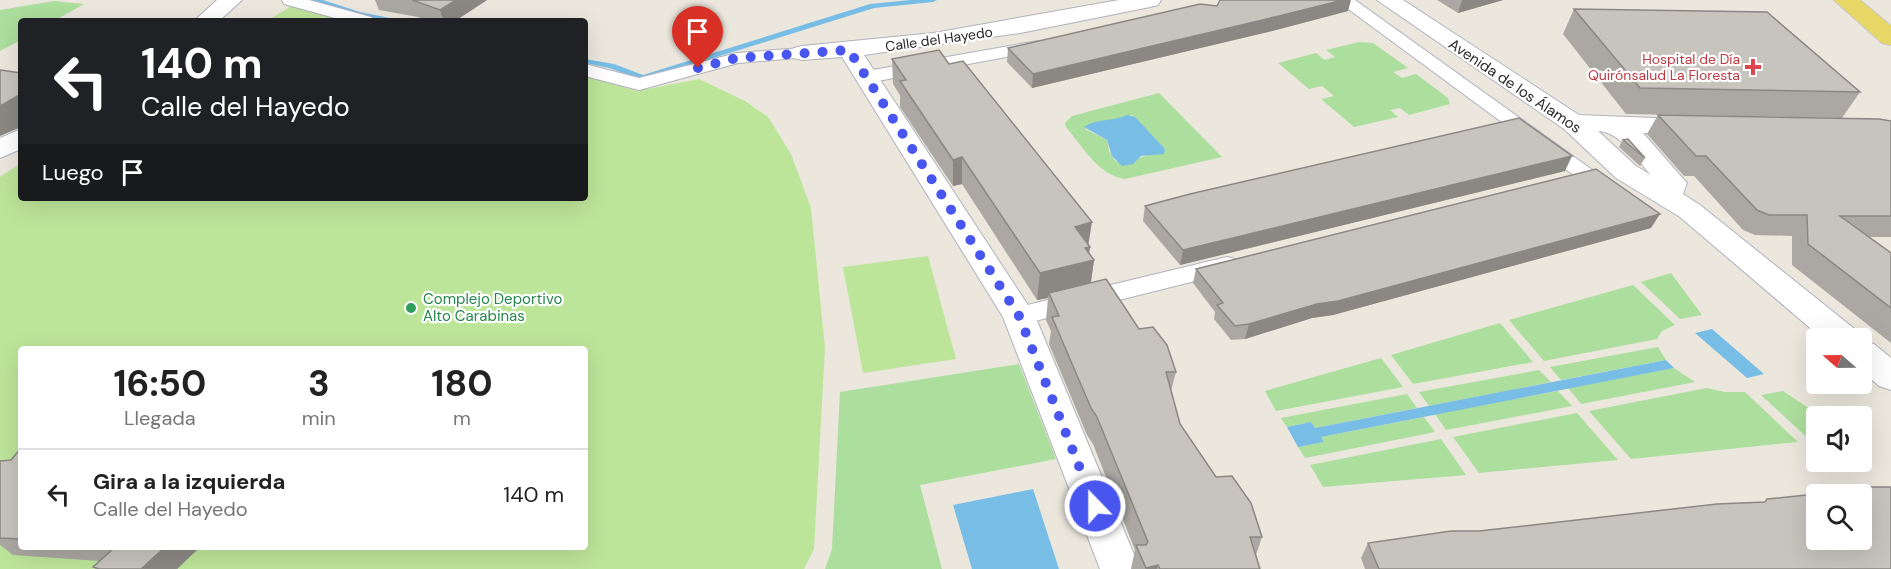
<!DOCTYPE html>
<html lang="es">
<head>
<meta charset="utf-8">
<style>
  body { margin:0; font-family:"DM Sans",sans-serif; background:#f2f2f2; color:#222; height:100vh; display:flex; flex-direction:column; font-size:22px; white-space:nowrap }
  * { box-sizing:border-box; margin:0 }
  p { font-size:20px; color:#767676 }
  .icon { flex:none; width:33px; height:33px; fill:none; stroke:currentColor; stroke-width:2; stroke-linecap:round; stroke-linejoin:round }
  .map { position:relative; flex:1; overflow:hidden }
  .details { position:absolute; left:18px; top:346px; width:570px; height:204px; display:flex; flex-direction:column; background:#fff; border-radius:6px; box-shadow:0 6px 24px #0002 }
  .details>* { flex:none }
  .hud { position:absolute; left:18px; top:18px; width:570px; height:183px; border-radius:6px; box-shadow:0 6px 24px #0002; background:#202124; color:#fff; overflow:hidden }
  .needle { width:39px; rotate:290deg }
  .fabs { position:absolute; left:1806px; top:328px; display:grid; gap:12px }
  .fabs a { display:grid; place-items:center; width:66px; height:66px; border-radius:6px; background:#fff; box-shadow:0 6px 24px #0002; font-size:30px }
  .pin { position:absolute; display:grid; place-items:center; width:51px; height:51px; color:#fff; margin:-62px -26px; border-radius:50% 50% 50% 0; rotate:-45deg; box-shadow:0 0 6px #0007 }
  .pin .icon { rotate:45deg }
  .me { position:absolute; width:66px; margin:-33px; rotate:338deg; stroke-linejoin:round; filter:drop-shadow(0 0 4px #0008) }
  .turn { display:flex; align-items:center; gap:21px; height:126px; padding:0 24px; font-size:27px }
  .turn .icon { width:78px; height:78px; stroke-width:2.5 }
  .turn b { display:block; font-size:42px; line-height:51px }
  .then { display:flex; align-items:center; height:57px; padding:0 24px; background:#0003; gap:12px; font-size:22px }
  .eta { display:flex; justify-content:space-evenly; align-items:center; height:102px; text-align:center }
  .eta b { font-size:36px; font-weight:700; line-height:42px }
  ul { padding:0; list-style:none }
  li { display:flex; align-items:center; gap:18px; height:90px; padding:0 24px; border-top:2px solid #e0e0e0 }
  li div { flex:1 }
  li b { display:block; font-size:22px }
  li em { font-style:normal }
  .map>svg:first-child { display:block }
</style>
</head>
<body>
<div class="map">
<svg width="1891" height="569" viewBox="0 0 1891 569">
  <rect width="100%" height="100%" fill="#ebe7dd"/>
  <g fill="#acde9d" fill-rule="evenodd">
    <path d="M54 1 84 4 54 21H21V40L0 51V10Z"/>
    <path d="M1359 42 1373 43 1408 68 1393 72 1402 78 1416 74 1448 98 1450 104 1409 115 1400 108 1390 110 1398 117 1354 127 1321 99 1334 96 1322 86 1309 89 1278 63 1316 53 1325 60 1335 57 1326 50Z"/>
    <path d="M1159 93 1222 157 1125 179C1098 175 1083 147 1066 127L1065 123 1072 116ZM1132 115 1165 149C1148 155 1134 161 1116 162L1109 151 1107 140 1085 129 1095 122 1118 120Z"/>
    <path d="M1671 273 1702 315 1680 319 1641 282Z"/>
    <path d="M1633 285 1675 325 1662 331 1657 339 1544 361 1509 320Z"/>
    <path d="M1500 323 1533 362 1413 384 1391 355Z"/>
    <path d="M1658 347 1666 360 1561 380 1550 367Z"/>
    <path d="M1381 358 1403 387 1276 411 1265 391Z"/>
    <path d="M1019 364 1056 459 920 485 942 569H825L832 549 840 392Z"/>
    <path d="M1674 368 1695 382 1581 404 1568 388Z"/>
    <path d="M1539 370 1551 382 1429 406 1419 392Z"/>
    <path d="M1707 388 1725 392H1745L1798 442 1631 459 1589 411Z"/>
    <path d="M1558 391 1572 406 1446 430 1435 414Z"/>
    <path d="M1783 391 1822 417H1816V441H1811L1761 395Z"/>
    <path d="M1407 394 1417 408 1315 428 1311 422 1287 427 1281 418Z"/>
    <path d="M1577 413 1618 460 1479 473 1453 437Z"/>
    <path d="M1424 417 1435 432 1305 458 1298 447 1324 442 1321 437Z"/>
    <path d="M1441 439 1466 475 1323 487 1310 465Z"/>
  </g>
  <g fill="#bde59a" fill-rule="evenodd">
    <path d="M293 5 353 21H267Z"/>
    <path d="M585 76 637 91 699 79 745 101 768 117 791 154 811 208 825 348 814 549 804 569H0V177L21 163V198H585ZM21 350H585V548H21Z"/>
    <path d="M928 256 956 359 863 373 843 267Z"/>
  </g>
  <g fill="#77bde6">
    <path d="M1127 115 1135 117 1165 149 1164 154 1141 156 1133 164 1122 166 1112 156 1107 140 1084 127C1097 118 1113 122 1127 115Z"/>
    <path d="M1712 329 1764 374 1747 378 1695 333Z"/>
    <path d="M1666 360 1674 368 1321 437 1324 442 1298 447 1287 427 1311 422 1315 428Z"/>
    <path d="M1033 489 1059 569H972L953 505Z"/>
  </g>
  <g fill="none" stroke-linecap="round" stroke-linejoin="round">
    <g fill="#77bde6" fill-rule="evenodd">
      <path d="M312 0H323L360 12 395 19 399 21C376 21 331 13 312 0Z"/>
      <path d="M911 0H937L933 2 874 8 643 80 609 68 585 63V59L614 64 643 75 870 4Z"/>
    </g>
    <defs>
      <g id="pedestrian">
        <path d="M282 0H309L371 17 374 21H346L284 4Z"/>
        <path d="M1336 0H1355L1598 174 1595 179H1579Z"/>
        <path d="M1038 41 1044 42 1047 46 1044 50 867 83 858 77 867 71Z"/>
        <path d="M802 48 808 49 811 53 808 57 738 63 639 90 585 76V64L639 78 737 53Z"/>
        <path d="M1227 257 1235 259 1239 265 1235 271 1019 325 1010 322 1007 316 1010 310 1019 307Z"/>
      </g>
      <g id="minor">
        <path d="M217 0H242L219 21H194Z"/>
        <path d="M1119 0H1161L1158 5 1150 7 1020 33 864 55 1035 316 1140 569H1100L1003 317 842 57 802 60 794 58 790 53 794 48 802 46 934 33Z"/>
        <path d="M1377 0H1403L1579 115 1704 120 1708 126 1704 132 1695 134 1643 133 1687 183 1683 194 1700 205 1857 331 1862 339H1823L1680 217 1616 178 1564 129ZM1598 131C1621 132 1636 159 1651 175L1636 166Z"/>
        <path d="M21 129V149L0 158V138Z"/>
        <path d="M1862 341 1874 344 1891 358V390L1879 386 1862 371Z"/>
      </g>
      <path id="primary" d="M1834 0H1860L1891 26V45L1882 43Z"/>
    </defs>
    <use href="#pedestrian" stroke="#b0b2bd" stroke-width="2"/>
    <use href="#minor" stroke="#b0b2bd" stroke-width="2"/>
    <use href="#primary" stroke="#c8c8c8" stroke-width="2"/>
    <use href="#pedestrian" fill="#fff" fill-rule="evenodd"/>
    <use href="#minor" fill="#fff" fill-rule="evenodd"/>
    <use href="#primary" fill="#e7d766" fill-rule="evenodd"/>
  </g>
  <g fill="#aba8a3">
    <path d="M375 0H487L455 21H430L418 17 379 10Z"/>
    <path d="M1437 0H1503L1458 13Z"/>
    <path d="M1217 6 1348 11 1276 30 1032 88 1007 62 1008 48Z"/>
    <path d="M1574 9 1860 92 1842 118 1626 114 1563 34Z"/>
    <path d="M892 59 1089 245V254L1094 260 1091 283 1139 329 1176 372 1171 391 1180 424 1216 477 1262 537 1256 555 1260 569H1131L1135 550 1093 444 1087 435 1049 344 1051 331 1046 320 1048 298 1037 300 962 184 953 186 900 107V95L893 84Z"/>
    <path d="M1658 115 1891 121V237H1869L1891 253V343L1792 265V236L1755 235 1743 230 1694 176H1684L1647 134Z"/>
    <path d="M1623 140 1645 158 1640 166 1619 147Z"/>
    <path d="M1565 171 1180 265 1143 221 1145 206Z"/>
    <path d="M1651 228 1333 315 1312 318 1245 339 1231 340 1214 319 1215 312 1193 283 1196 269Z"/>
    <path d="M21 448V548H199L177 569H96L93 567 99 561 13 555 0 545V461L11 460Z"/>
    <path d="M1847 494 1891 569H1365L1361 558 1368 543 1479 531Z"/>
  </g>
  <g fill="#8b8884">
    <path d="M456 0H487L455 21H444L440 10Z"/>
    <path d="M1343 0H1351L1348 11 1276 30 1032 88 1033 74Z"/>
    <path d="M1462 0H1503L1458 13Z"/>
    <path d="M21 94V127L0 136V106Z"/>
    <path d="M1572 156 1565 171 1180 265 1183 250Z"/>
    <path d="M962 157V184L953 186V160Z"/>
    <path d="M1660 214 1651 228 1333 315 1312 318 1245 339 1249 324 1317 304Z"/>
    <path d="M1092 222 1088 247H1090L1088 262 1094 260 1090 287 1049 293 1048 298 1037 300 1040 273 1075 227Z"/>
    <path d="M164 548H199L177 569H141Z"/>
    <path d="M1158 565 1157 569H1146V568Z"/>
  </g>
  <g fill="#c7c3bd" stroke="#8b8884" stroke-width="1.5" fill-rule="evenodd">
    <path d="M412 0H456L440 10Z"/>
    <path d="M1220 0H1343L1279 16 1033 74 1008 48 1200 4 1217 6Z"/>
    <path d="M1574 9 1767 12 1860 92 1640 88Z"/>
    <path d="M939 50 949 64 963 61 1092 222 1075 227 1090 247 1085 248 1094 260 1040 273 962 157 953 160 900 81 906 80 892 59Z"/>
    <path d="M0 70 21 73V94L0 106Z"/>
    <path d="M1658 115 1879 119 1891 121V216H1840L1891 253V308L1808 244 1807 215H1769L1757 210 1706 156H1696Z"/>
    <path d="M1519 118 1572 156 1183 250 1145 206 1190 194Z"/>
    <path d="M1628 139 1645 158 1623 140Z"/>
    <path d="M1596 169 1660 214 1338 301 1317 304 1249 324 1235 326 1217 305 1223 303 1196 269Z"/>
    <path d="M1106 279 1139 329 1153 327 1167 345 1176 372H1166L1180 424 1216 477 1232 476 1251 503 1262 537H1250L1260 569H1160L1158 565 1146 568 1136 545H1146L1148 542 1097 417 1091 408 1052 317 1059 316 1049 293Z"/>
    <path d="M21 448V539L0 538V461L11 460Z"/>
    <path d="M1868 487H1891V569H1379L1368 543 1451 531H1479L1717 504 1765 502 1767 499 1797 496 1844 491 1847 494ZM1816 495H1862V540H1816Z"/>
    <path d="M114 548H164L141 569H99L93 567Z"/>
  </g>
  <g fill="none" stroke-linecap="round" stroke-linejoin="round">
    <path stroke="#4855ee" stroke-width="10" stroke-dasharray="0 18" d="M698 68 737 58 849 50 1019 316 1095 506"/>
  </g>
  <path fill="#e0444e" stroke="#fff" stroke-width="2" d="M1750 58h6v6h6v6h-6v6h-6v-6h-6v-6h6z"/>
  <circle fill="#2e9e5b" stroke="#fff" stroke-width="2" cx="411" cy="308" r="6"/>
  <g text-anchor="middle" stroke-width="4.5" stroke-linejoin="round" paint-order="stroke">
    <g font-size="14" fill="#2a2a2a" stroke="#fff">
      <text transform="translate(939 39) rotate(-8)" y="5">Calle del Hayedo</text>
    </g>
    <g font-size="14" fill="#be3a42" stroke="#fff" text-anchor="end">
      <text x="1740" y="64">Hospital de Día<tspan x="1740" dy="16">Quirónsalud La Floresta</tspan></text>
    </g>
    <g font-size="15" fill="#2a2a2a" stroke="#fff">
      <text transform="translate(1515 86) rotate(34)" y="5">Avenida de los Álamos</text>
    </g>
    <g font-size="15" fill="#27864d" stroke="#fff" text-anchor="start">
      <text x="423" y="304">Complejo Deportivo<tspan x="423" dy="17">Alto Carabinas</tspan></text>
    </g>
  </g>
</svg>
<div class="fabs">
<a><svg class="needle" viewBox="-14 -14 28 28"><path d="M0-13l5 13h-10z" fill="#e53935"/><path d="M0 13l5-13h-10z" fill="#767676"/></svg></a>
<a><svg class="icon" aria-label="sound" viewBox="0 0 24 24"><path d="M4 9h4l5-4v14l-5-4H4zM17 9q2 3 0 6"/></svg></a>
<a><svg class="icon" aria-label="search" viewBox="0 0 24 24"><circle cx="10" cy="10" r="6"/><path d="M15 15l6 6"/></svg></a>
</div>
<div class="pin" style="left:698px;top:68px;background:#d93025"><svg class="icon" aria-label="arrive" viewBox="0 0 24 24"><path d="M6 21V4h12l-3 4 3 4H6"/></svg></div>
<svg class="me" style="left:1095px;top:506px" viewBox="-20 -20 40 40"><circle r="17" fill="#4855ee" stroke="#fff" stroke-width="3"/><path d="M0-11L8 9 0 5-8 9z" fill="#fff"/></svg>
<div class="hud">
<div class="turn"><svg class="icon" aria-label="left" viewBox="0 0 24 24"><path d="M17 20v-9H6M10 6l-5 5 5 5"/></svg><div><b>140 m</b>Calle del Hayedo</div></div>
<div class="then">Luego<svg class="icon" aria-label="arrive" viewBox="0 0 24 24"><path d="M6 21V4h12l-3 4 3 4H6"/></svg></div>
</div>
<section class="details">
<div class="eta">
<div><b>16:50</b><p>Llegada</p></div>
<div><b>3</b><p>min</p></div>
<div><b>180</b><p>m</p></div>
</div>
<ul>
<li><svg class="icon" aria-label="left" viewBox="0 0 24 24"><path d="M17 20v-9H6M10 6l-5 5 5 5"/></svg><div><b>Gira a la izquierda</b><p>Calle del Hayedo</p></div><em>140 m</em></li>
</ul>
</section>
</div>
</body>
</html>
